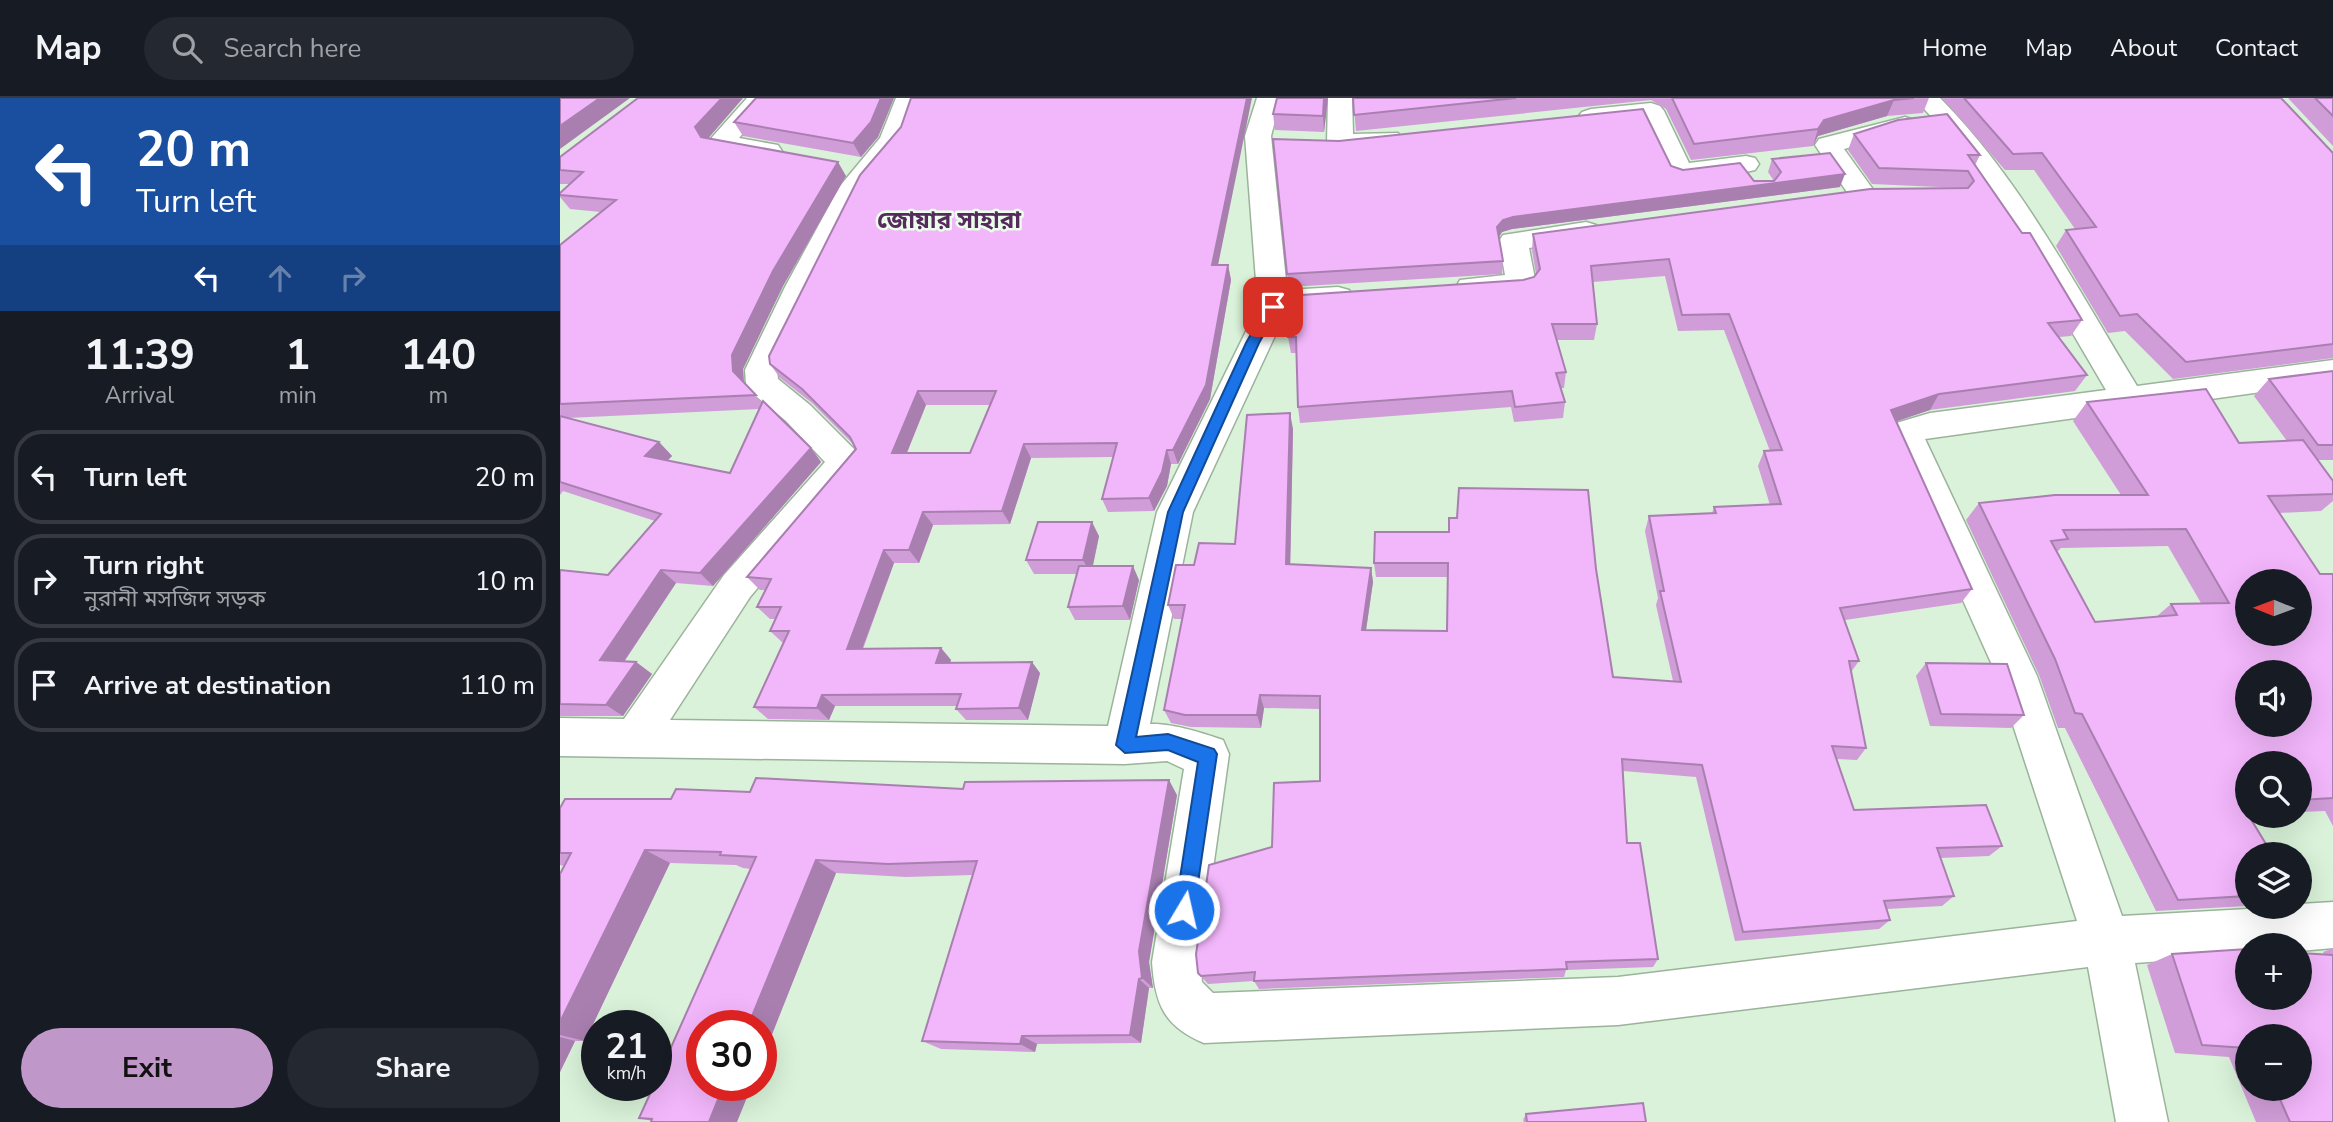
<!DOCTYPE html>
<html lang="en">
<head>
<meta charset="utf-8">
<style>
  body { margin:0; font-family:"Nunito Sans","Noto Sans Bengali",sans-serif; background:#242831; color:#f1f3f6; height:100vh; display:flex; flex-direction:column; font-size:26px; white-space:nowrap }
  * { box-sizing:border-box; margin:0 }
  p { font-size:23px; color:#9ea1a6 }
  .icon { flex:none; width:38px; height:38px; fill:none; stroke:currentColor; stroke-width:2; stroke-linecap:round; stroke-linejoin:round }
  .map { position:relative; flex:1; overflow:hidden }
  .panel { display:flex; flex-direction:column; background:#171b24; width:560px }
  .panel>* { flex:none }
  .hud { background:#1a4fa0; color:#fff; overflow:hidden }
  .needle { width:46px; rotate:271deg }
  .controls { position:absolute; left:1675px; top:471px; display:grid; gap:14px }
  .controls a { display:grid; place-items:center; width:77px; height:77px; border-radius:50%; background:#171b24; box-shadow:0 7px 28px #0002; font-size:35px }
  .speed { position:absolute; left:21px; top:912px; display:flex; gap:14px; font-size:35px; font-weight:700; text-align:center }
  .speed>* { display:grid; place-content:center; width:91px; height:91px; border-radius:50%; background:#171b24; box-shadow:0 7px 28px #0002; line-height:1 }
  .speed small { font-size:18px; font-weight:400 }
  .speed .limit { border:10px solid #d22; background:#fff; color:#111 }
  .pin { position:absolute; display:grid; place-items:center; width:60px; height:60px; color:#fff; margin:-30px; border-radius:14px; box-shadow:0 4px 10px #0006 }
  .me { position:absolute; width:77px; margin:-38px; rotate:9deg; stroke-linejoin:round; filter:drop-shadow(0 0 5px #0008) }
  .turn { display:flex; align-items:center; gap:24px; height:147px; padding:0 21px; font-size:32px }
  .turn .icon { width:91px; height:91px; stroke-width:2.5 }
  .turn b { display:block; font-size:49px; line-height:60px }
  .lanes { display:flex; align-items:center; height:66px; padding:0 21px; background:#0003; justify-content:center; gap:35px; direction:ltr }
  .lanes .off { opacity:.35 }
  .eta { display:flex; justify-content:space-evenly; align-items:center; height:119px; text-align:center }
  .eta b { font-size:42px; font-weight:700; line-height:49px }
  .primary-button { display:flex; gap:14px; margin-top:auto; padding:14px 21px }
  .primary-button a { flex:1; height:80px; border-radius:42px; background:#c097c9; color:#111; font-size:28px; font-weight:700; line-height:80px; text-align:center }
  .primary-button a+a { background:#242831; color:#f1f3f6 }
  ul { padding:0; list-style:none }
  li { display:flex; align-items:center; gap:21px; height:94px; margin:0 14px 10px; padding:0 7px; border:4px solid #363941; border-radius:28px }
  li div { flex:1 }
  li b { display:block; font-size:26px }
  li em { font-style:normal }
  header { display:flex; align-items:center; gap:42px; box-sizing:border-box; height:98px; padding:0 35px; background:#171b24; border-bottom:2px solid #363941 }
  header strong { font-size:33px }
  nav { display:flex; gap:38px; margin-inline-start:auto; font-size:24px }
  .search { width:490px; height:63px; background:#242831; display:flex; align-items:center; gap:18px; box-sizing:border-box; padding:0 24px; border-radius:38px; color:#9ea1a6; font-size:26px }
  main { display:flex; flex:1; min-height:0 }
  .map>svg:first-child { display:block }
</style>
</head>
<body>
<header>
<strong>Map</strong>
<div class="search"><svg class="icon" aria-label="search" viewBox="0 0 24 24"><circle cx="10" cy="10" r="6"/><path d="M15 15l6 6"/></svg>Search here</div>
<nav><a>Home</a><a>Map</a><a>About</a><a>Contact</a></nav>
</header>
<main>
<section class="panel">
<div class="hud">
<div class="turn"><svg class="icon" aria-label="left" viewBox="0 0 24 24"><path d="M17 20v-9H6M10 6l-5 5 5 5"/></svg><div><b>20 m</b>Turn left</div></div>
<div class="lanes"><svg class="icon" aria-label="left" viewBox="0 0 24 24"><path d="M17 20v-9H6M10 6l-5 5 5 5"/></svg><svg class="icon off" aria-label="ahead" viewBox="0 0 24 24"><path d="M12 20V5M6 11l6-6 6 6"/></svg><svg class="icon off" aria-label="right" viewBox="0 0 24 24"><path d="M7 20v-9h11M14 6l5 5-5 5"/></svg></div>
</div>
<div class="eta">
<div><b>11:39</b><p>Arrival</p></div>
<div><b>1</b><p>min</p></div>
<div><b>140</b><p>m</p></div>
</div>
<ul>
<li><svg class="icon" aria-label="left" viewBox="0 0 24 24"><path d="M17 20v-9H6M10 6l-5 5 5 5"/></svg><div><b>Turn left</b></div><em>20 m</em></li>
<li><svg class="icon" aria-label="right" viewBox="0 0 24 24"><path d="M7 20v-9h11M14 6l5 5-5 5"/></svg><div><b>Turn right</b><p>নুরানী মসজিদ সড়ক</p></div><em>10 m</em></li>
<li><svg class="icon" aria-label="arrive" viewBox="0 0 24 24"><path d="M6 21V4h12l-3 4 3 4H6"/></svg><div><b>Arrive at destination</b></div><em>110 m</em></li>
</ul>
<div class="primary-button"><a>Exit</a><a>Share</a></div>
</section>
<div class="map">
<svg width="1773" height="1024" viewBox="0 0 1773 1024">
  <rect width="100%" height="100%" fill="#d9f2d9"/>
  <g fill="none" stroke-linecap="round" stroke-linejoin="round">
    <defs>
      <g id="street">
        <path d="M187 0H213L179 40 218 47 222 53 218 59C198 64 171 56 151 51L147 45Z"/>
        <path d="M336 0H360L345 42 306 90 255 189 217 272 218 281 250 307 298 355 303 364 190 499 110 622 548 628 597 414 698 209 685 38 697 0H721L711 38 727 192 778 189 789 192 793 199 789 206 727 212 633 414 590 626C612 625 643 635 663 642L669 656 640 864 642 884 653 895 1058 879 1517 823 1437 578 1328 335 1333 326 1370 315 1546 292 1424 84 1391 40 1354 0H1380C1462 83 1516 189 1577 288L1773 262V284L1365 341 1477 578 1562 818 1740 808V806L1773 804V850L1740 853V847H1687V857L1575 865 1608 1024H1556L1528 869 1058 927 644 945C603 928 595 905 592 864L624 671 607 663 565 666 0 658V620L64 621 164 477 265 364 226 323 191 294 186 286 185 272 225 189 280 88 320 40Z"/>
        <path d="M768 0H792L793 36 838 35 842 41 838 47C818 51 791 55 771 51L767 45Z"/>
        <path d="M1091 5 1100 8 1104 13 1129 65 1186 58 1195 60 1199 66 1195 72 1186 74 1120 82 1111 80 1082 21 1031 27 1022 24 1018 19 1022 14 1031 11Z"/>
        <path d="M1345 19 1354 22 1358 27 1354 32 1284 51 1317 97 1313 103H1293L1255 47 1259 41Z"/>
        <path d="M1026 124 1036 127 1040 133 1036 139 969 150 976 186 972 193 911 199 900 196 896 189 900 182 945 177 939 143 943 137Z"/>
      </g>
    </defs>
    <use href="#street" stroke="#9bb39b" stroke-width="3"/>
    <use href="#street" fill="#fff" fill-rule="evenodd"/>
  </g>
  <g fill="#d09dd8" fill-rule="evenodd">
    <path d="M183 0 148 40 286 78 223 188 183 271 184 284 202 305 251 350 261 364 153 488 116 485 64 564H76L92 576 63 618H0V472L48 477 95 423 3 393 0 397V147L41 114 10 111 0 99V95L9 86H0V59ZM199 311 170 375 107 363 112 358 99 344 8 320Z"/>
    <path d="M196 0H334L318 39 301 59 183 38 174 24Z"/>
    <path d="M717 0H768L764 34 715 32 713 16Z"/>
    <path d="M793 0H1369L1363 15 1327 18 1258 38 1253 48 1131 62 1106 11 1091 2 796 33Z"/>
    <path d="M1382 0H1721L1773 55V260L1613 281 1565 233 1548 235 1496 148 1506 132 1515 131 1474 72H1445Z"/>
    <path d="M1728 0H1773V48Z"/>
    <path d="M341 29 658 167H668L671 182 650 301 618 366H611L607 388 594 413 548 414 542 401 553 359 471 360 450 426 373 427 359 465H334L303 551 381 550 391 562 390 565 480 575 468 622H406L396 611 397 608H275L269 622 208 621 194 609 223 545 210 533 216 521H210L197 509 205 492H200L187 479 296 351 294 347 252 305 220 280 210 266ZM366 307H430L410 355H347Z"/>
    <path d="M1294 36 1420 57 1415 67 1522 222 1511 238 1499 239 1527 277 1515 293 1370 312 1336 323 1412 491 1401 505 1285 522 1299 563 1291 574 1306 650 1297 662 1277 661 1294 712 1442 748 1429 758 1380 760 1394 798 1382 808 1327 811 1330 822 1319 831 1175 843 1136 679 1063 673 1067 745 1098 861 1093 869 1006 872 1004 879 699 891 694 883 648 886 638 875 712 749 760 683V611L704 610 701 630 631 629 611 625 604 612 622 521H614L608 507 634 467 675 446 733 331 730 466 811 470 813 484 806 532 887 533 888 479H816L814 465 815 434 1036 471 1053 579 1113 583 1096 507 1098 500 1085 433 1089 418 1152 415 1154 409 1210 407 1198 368 1204 353H1210L1164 232 1118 233 1105 178 1033 184 1037 226 1034 242H997L1006 274 1004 290H1001L1005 304 1003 320 954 324 951 309 740 325 738 309 736 255H731L728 239 974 179 976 176 972 152 973 136 1401 90 1312 86 1288 52Z"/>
    <path d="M1212 61 1280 89 952 131 942 134 939 139 943 163 942 176 729 189 727 176 1111 68 1123 72 1194 83H1214L1208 74Z"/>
    <path d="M1773 273V362H1758L1773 383V403L1761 413 1719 415 1760 476H1773V728L1765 713 1740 714V665H1687V718H1698L1691 721 1687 756V808L1596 813 1505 630H1498L1479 577 1406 422 1419 405 1561 397 1513 323 1527 304 1679 345 1727 343 1694 298 1709 281ZM1608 448 1641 505 1611 506 1596 519 1535 524 1497 454 1501 450Z"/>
    <path d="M539 438 533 468 579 482 570 522H515L508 509 516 476H474L466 462Z"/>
    <path d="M1366 565 1464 617 1451 630 1370 628 1356 578Z"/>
    <path d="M403 691 617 697 589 864 593 890H589L581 945 477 946 475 954 381 951 362 943 413 777 346 779 276 775 201 964V928L92 1023 79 1020 191 771 183 770 176 767 110 765 25 943H15L0 974V776L4 768 0 767V710L190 694Z"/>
    <path d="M1773 850V1024H1696L1669 959 1615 955 1587 867 1612 856H1764L1763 854ZM1687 938 1740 990H1687Z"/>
    <path d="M966 1016 1086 1024H964L963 1022Z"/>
  </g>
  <g fill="#a97fb0">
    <path d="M40 0H70L0 51V28Z"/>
    <path d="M162 0H183L145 44 151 54 135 29Z"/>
    <path d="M321 0H334L318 39 301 59 293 45Z"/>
    <path d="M687 0H692L655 182 652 167Z"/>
    <path d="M764 0H768L764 34 763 18Z"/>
    <path d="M1334 2 1327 18 1258 38 1253 48 1258 31 1264 22Z"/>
    <path d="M278 64 286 78 223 188 183 271 184 287 173 273 172 257 213 173Z"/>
    <path d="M1285 76 1280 89 952 131 942 134 937 142V129L943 122 953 119Z"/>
    <path d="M668 167 671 182 650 301 618 366 613 352Z"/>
    <path d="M358 293 366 307 341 369 332 355Z"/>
    <path d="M1379 296 1370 312 1323 328 1331 312Z"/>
    <path d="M730 315 733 331 730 480 726 466Z"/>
    <path d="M99 344 112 358 98 372 85 358Z"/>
    <path d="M464 346 471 360 450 426 442 413Z"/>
    <path d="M251 350 261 364 153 488 140 475Z"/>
    <path d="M607 352 611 366 607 388 594 413 589 400Z"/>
    <path d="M363 414 373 427 359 465 349 452Z"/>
    <path d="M532 424 539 438 531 476 523 462Z"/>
    <path d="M324 452 334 465 298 562 287 551Z"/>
    <path d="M573 468 579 482 570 522 563 508Z"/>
    <path d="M811 470 813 484 804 546 802 532Z"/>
    <path d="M101 472 116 485 57 574 40 562Z"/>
    <path d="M381 550 391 562 386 577 376 565Z"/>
    <path d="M76 564 92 576 63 618 46 607Z"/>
    <path d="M472 564 480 575 468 622 459 610Z"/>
    <path d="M262 597 275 608 269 622 257 610Z"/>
    <path d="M700 597 704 610 701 630 697 617Z"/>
    <path d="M609 682 617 697 589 864 593 890 582 880 579 853Z"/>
    <path d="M85 752 110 765 25 943 0 937V924Z"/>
    <path d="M256 762 276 775 201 964V928H188Z"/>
    <path d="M579 881 589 890 581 945 570 937Z"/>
    <path d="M462 938 477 946 475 954 460 946Z"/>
    <path d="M0 939 15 943 0 974Z"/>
    <path d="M164 987H192L177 1024H149Z"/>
  </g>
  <g fill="#f2b6fb" stroke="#a97fb0" stroke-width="2" fill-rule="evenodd">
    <path d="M0 0H40L0 28Z"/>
    <path d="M78 0H162L135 29 141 39 278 64 213 173 172 257 173 273 196 297 0 306V147L56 102 0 97V95L23 74 0 72V59Z"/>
    <path d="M196 0H321L311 24 293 45 174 24Z"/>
    <path d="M351 0H687L652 167H668L646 287 613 352H607L602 374 589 400 542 401 557 345 464 346 442 413 363 414 349 452H324L287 551 381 550 376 565 472 564 459 610 396 611 401 596 262 597 257 610 194 609 229 533H210L221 509H197L211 481 187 479 296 351 290 339 242 291 210 266 209 258 300 77 341 29ZM358 293H436L410 355H332Z"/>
    <path d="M717 0H764L763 18 713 16Z"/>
    <path d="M793 0H956L794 17Z"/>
    <path d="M1112 0H1354L1334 2 1264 22 1258 31 1134 46Z"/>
    <path d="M1404 0H1721L1773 55V246L1626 264 1577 216 1560 218 1506 132 1536 129 1482 55 1453 56Z"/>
    <path d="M1755 0H1773V18Z"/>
    <path d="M1083 11 1111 68 1123 72 1180 65 1194 83H1214L1221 74 1212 61 1270 55 1285 76 953 119 943 122 937 129 943 163 727 176 713 41 779 43Z"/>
    <path d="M1387 16 1420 57H1408L1462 135H1470L1522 222 1488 225 1527 277 1379 296 1331 312 1412 491 1280 510 1299 563H1289L1306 650 1272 648 1294 712 1426 707 1442 748 1377 750 1394 798 1324 803 1330 822 1183 834 1142 667 1062 661 1067 745H1080L1098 861 1006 864 1007 871 694 883 695 874 641 878 638 875 636 856 649 767 712 749 714 685 760 683V598L700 597 697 617H625L604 612 625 507H608L616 467H634L639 445 675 446 687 317 730 315 726 466 811 470 802 532 887 533 888 465H814L815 434H889V420H897L899 390 1028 392 1036 471 1053 579 1121 584 1100 493H1104L1089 418 1156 415 1154 409 1221 406 1204 353 1222 352 1169 216 1122 217 1109 161 1031 168 1037 226H992L1006 274 996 275 1005 304 955 309 952 293 738 309 736 239H728L727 198 963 182 974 179 980 171 973 136 1310 91 1408 90 1414 83 1408 73 1319 70 1294 36 1338 22Z"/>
    <path d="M1773 273V347H1758L1709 281Z"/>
    <path d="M1646 291 1679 345 1743 342 1773 383V396L1708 398 1760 476H1773V700L1740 702V665H1687V711H1686L1687 713V718H1689L1712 756H1687V798L1618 802 1522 616 1515 615 1495 561 1419 405 1495 397H1588L1527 304ZM1626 431 1669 505 1611 506 1617 517 1535 524 1491 443 1508 441 1503 432ZM1687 483H1740V536H1687ZM1687 574H1740V626H1687Z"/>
    <path d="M203 303 251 350 140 475 101 472 40 562 76 564 46 607 0 606V472L48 477 101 416 0 384V318L99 344 85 358 170 375Z"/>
    <path d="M478 424H532L523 462H466Z"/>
    <path d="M519 468H573L563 508 508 509Z"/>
    <path d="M1366 565 1447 566 1464 617 1381 616Z"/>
    <path d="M196 680 403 691 405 684 609 682 579 853 582 880 579 881 570 937 462 938 460 946 362 943 417 763 328 766 256 762 188 928H142V987H164L149 1024H91L92 1021 79 1020 94 987H96V983L196 759 160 757 161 754 85 752 0 924V776L11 755H0V710L5 701H111L116 691 190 694Z"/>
    <path d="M1687 851V900H1740V855L1773 857V1024H1730L1715 990H1740V938H1687V950L1642 947 1612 856Z"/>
    <path d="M1083 1005 1086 1024H967L966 1016Z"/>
  </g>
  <path fill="#1a73e8" stroke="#114b97" stroke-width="2" d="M713 205 719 209 699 245 623 414 576 639 608 636 654 651 657 656 634 812 631 819 624 822 618 819 615 812 638 664 608 652 565 655 556 647 608 414 686 245 708 206Z"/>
  <g text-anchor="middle" stroke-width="5" stroke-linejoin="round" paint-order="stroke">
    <g font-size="24" font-weight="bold" fill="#572a5e" stroke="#eafee9">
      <text x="389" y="130">জোয়ার সাহারা</text>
    </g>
  </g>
</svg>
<div class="controls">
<a><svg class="needle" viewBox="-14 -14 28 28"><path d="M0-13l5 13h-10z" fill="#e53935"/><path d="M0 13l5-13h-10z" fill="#9ea1a6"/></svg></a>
<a><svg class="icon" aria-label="sound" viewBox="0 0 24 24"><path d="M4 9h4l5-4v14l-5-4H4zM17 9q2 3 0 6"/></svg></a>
<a><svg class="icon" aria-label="search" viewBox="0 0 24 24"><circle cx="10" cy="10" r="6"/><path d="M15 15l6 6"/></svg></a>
<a><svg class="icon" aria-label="layers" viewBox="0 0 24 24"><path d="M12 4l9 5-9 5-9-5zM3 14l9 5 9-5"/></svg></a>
<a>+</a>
<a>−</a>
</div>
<div class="speed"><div>21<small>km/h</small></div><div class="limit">30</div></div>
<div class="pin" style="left:713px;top:209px;background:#d93025"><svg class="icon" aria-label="arrive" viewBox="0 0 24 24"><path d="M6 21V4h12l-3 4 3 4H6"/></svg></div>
<svg class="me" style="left:624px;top:812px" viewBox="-20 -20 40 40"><circle r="17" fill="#1a73e8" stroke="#fff" stroke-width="3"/><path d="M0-11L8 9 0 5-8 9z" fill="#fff"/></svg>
</div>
</main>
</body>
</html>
